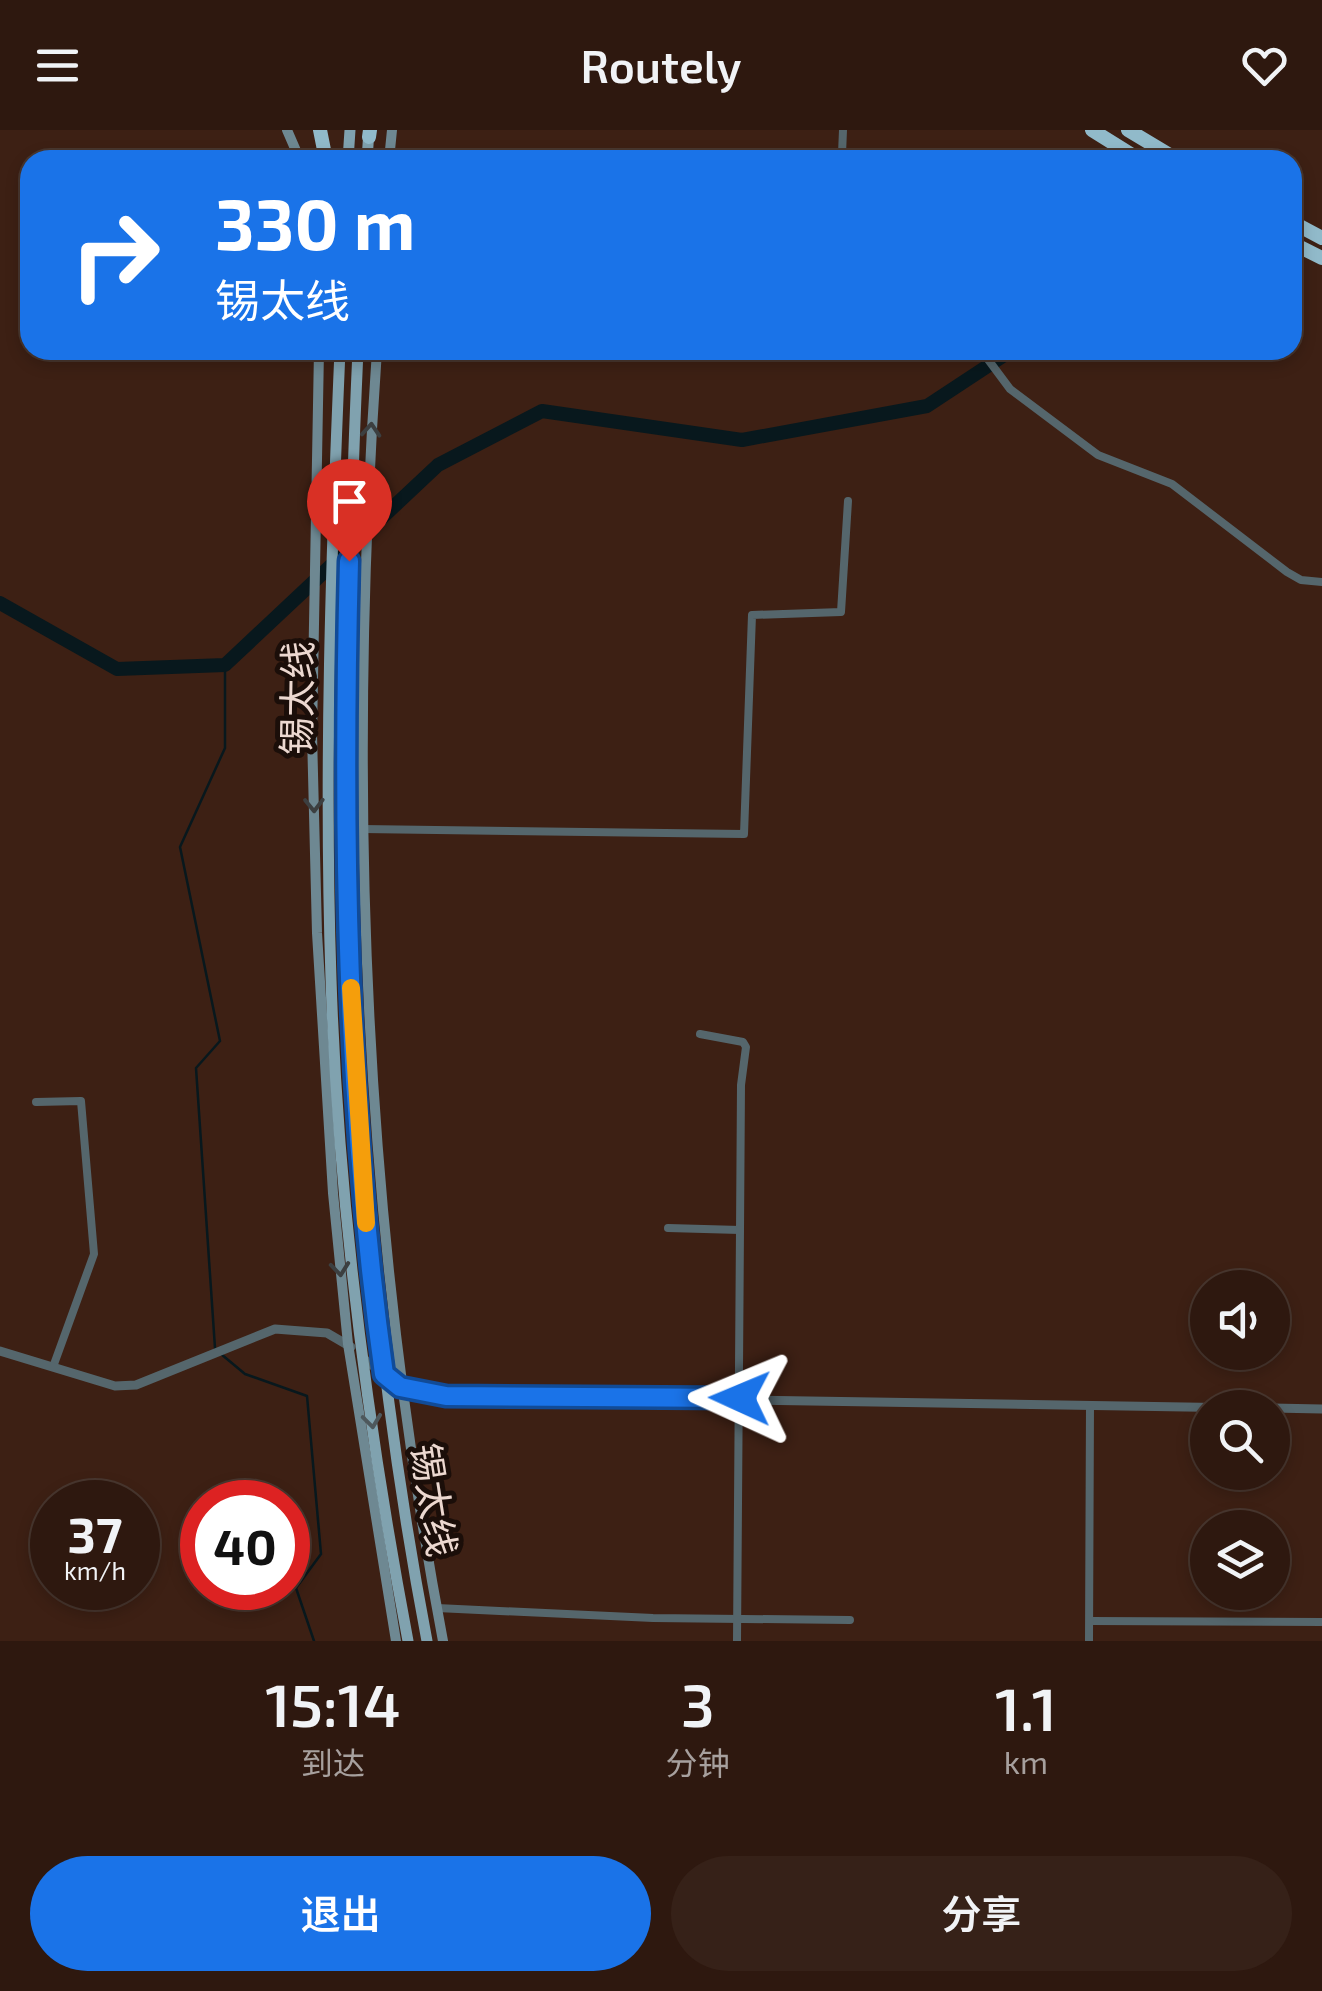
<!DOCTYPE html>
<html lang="zh">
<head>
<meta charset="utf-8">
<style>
  body { margin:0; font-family:"Exo 2","Noto Sans SC",sans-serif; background:#362118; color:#f1f3f6; height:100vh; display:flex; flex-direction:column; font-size:38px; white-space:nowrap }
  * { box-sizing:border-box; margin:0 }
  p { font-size:32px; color:#a7a09e }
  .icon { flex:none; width:55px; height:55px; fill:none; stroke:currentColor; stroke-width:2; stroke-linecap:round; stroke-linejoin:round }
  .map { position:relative; height:1511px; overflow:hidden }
  .side { display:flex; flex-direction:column; background:#2e180f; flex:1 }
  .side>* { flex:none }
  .hud { position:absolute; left:20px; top:20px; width:1282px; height:210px; border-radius:30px; box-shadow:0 5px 15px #0003,0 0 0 2px #49372f; background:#1a73e8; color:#fff; overflow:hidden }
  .fabs { position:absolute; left:1190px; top:1140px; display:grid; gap:20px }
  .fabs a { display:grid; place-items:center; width:100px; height:100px; border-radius:50%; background:#2e180f; box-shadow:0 5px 15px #0003,0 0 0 2px #49372f; font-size:50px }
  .speed { position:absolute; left:30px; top:1350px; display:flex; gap:20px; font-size:50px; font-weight:700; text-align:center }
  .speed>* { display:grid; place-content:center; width:130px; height:130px; border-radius:50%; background:#2e180f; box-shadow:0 5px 15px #0003,0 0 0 2px #49372f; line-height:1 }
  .speed small { font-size:25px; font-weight:400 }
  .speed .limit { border:15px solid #d22; background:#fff; color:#111 }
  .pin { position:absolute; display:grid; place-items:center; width:85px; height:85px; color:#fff; margin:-102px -42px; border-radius:50% 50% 50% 0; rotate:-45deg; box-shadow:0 0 10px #0007 }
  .pin .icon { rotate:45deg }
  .me { position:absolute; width:110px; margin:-55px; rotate:271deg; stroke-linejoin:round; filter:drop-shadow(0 0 8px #0008) }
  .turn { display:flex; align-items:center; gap:35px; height:210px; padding:0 30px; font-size:45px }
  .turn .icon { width:130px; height:130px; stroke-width:2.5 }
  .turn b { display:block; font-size:70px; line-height:85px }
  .eta { display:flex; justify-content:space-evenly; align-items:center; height:170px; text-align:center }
  .eta b { font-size:60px; font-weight:600; line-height:70px }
  .primary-button { display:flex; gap:20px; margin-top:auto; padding:20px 30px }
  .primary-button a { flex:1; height:115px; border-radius:60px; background:#1a73e8; color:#fff; font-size:40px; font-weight:600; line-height:115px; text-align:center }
  .primary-button a+a { background:#362118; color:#f1f3f6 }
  header { display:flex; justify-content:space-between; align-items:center; height:130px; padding:0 30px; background:#2e180f; font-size:45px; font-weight:600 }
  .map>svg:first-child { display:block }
</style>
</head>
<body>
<header><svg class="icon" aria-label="menu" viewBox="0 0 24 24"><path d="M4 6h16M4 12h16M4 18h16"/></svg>Routely<svg class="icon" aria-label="heart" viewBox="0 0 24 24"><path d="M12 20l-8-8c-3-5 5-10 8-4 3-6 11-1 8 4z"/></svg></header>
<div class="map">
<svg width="1322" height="1511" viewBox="0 0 1322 1511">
  <rect width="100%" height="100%" fill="#3d2014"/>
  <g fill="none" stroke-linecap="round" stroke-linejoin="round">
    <g stroke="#08181d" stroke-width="2.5">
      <path d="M215 1218 196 938 220 911 180 717 225 618V535"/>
      <path d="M221 1224 245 1244 307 1266 321 1424 296 1458 314 1511"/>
    </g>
    <path stroke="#08181d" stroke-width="14" d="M0 473 117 539 225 535 438 335 542 281 742 310 927 276 1012 220"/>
    <g stroke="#55666c" stroke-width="8">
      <path d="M843 0 842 24 846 30"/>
      <path d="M981 220 1010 259 1098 325 1172 354 1287 442 1301 450 1322 452"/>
      <path d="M362 699 744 704 752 485 841 482 848 371"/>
      <path d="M36 972 81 971 94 1124 53 1237"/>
      <path d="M668 1098 740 1100 741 955 746 917 743 912 700 904"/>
      <path d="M437 1478 653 1488 850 1490"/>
      <path d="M1090 1491 1322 1492"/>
      <path d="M737 1511 740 1100"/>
      <path d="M1089 1511 1090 1275"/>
    </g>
    <g stroke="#55666c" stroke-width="9">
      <path d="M0 1221 115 1256 136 1255 275 1199 327 1203 351 1217"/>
      <path d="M363 1228 400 1257 446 1265 1247 1278"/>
      <path d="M1272 1278 1322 1279"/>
    </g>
    <g stroke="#6e8892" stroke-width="10">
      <path d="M287 0 300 30"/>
      <path d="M389 30 392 0"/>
      <path d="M319 220 312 604 317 803 333 1063 348 1214 396 1511"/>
      <path d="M377 220C347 652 362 1085 443 1511"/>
    </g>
    <g stroke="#80a2af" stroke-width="11">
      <path d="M348 30 350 0"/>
      <path d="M367 30 369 0"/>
      <path d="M340 220C331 430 324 639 331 849 338 1070 367 1294 408 1511"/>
      <path d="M358 220C338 656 345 1081 427 1511"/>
    </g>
    <g stroke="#91baca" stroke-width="14">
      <path d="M320 0 326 30"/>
      <path d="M1092 0 1140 30"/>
      <path d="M1128 0 1178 30"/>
      <path d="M369 7 370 0"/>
      <path d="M1292 92 1322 108"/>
      <path d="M1292 113 1322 128"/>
    </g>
  </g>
  <defs><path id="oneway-chevron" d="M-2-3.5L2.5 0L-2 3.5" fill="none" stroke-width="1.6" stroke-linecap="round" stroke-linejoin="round" transform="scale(2.5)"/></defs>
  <g stroke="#3c3f40">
    <use href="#oneway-chevron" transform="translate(371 300) rotate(-86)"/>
    <use href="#oneway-chevron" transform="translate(314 675) rotate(89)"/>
    <use href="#oneway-chevron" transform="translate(340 1139) rotate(84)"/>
  </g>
  <use stroke="#4e585c" href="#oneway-chevron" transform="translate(372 1291) rotate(83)"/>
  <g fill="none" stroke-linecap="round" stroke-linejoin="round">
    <defs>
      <path id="route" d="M349 431C342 702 346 975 384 1244L400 1257 446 1266 740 1268"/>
    </defs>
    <use href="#route" stroke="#114b97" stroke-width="25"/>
    <use href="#route" stroke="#1a73e8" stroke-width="18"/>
    <path stroke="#f59e0b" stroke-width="18" d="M351 858 366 1093"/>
  </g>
  <g text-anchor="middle" stroke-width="10" stroke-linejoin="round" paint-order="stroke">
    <g font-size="38" fill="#ecd8d0" stroke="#1b0e09">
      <text transform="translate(298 568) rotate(-89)" y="13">锡太线</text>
      <text transform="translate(433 1370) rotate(81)" y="13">锡太线</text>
    </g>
  </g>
</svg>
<div class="fabs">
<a><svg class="icon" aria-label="sound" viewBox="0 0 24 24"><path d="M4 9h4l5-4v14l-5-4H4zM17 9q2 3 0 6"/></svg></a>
<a><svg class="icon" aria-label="search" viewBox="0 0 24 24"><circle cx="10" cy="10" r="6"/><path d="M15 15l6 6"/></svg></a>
<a><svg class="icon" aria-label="layers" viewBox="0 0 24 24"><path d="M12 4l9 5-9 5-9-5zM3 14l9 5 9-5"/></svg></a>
</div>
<div class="speed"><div>37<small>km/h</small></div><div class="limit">40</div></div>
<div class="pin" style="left:349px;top:431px;background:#d93025"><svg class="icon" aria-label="arrive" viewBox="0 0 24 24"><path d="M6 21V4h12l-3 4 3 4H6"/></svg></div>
<svg class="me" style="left:740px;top:1268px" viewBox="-20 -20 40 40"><path d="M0-17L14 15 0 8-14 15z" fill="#1a73e8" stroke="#fff" stroke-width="4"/></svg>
<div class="hud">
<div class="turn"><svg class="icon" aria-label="right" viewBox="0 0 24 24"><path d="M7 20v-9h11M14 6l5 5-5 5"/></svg><div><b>330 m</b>锡太线</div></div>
</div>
</div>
<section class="side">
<div class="eta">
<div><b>15:14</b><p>到达</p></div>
<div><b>3</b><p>分钟</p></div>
<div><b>1.1</b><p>km</p></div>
</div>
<div class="primary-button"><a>退出</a><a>分享</a></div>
</section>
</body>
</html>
